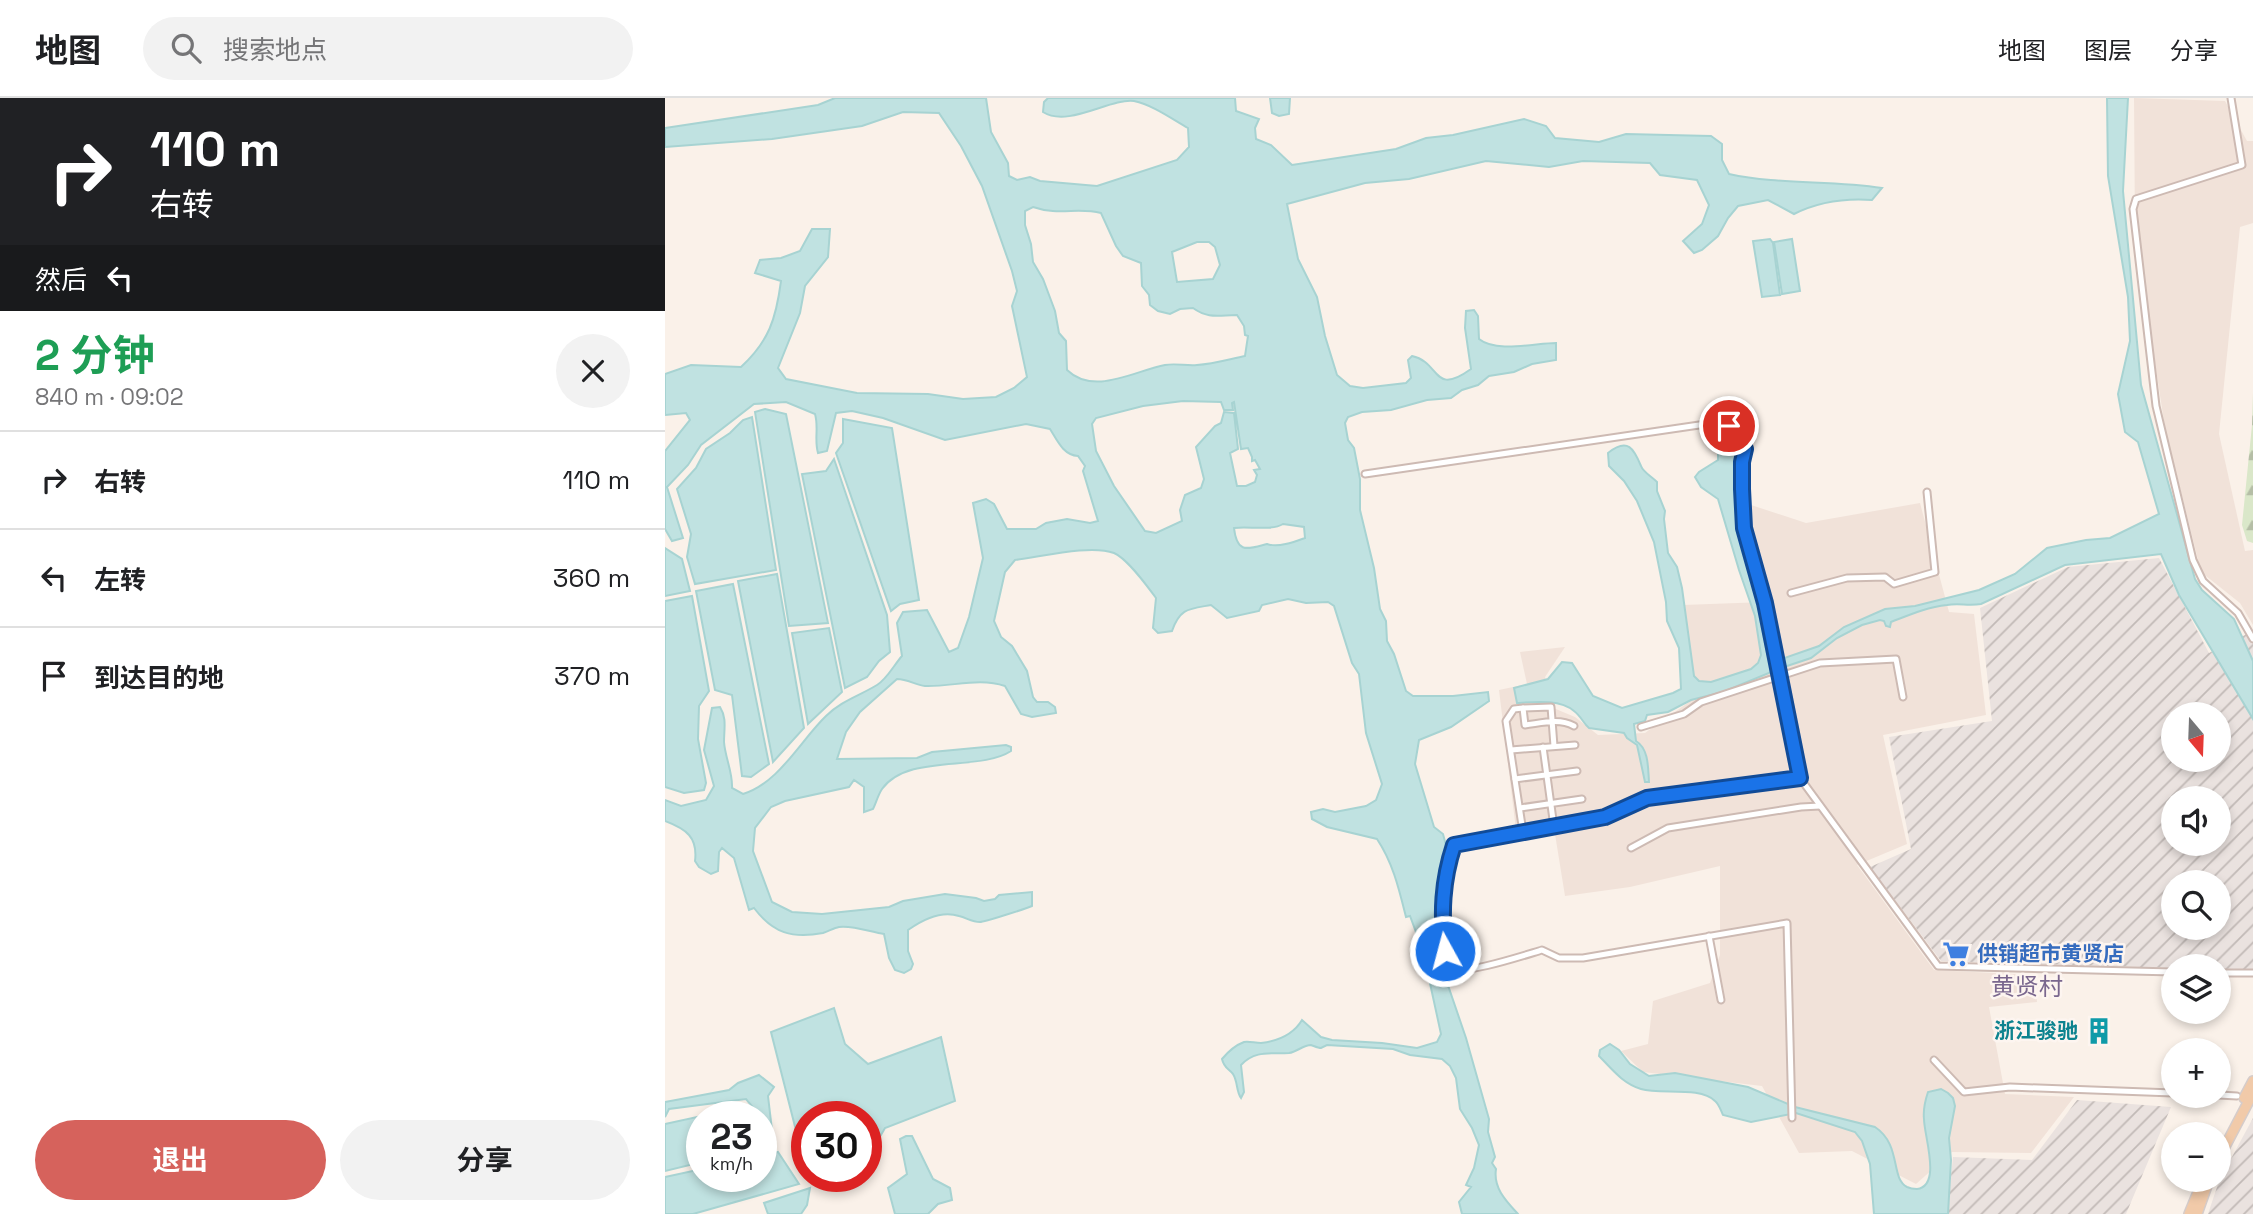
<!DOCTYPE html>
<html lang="zh">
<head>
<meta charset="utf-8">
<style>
  body { margin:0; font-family:"Space Grotesk","Noto Sans SC",sans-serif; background:#f2f2f2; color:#202124; height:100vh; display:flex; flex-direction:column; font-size:26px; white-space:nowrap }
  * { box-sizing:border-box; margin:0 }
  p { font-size:23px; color:#757577 }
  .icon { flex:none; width:38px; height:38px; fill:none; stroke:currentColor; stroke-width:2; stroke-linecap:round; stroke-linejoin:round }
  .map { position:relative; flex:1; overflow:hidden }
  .side { display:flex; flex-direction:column; background:#fff; width:665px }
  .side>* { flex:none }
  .banner { background:#202124; color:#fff; overflow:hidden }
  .needle { width:46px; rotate:161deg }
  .tools { position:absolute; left:1496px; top:604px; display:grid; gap:14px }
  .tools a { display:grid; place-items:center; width:70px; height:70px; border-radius:50%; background:#fff; box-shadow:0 4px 10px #0003; font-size:35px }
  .speed { position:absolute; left:21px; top:1003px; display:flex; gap:14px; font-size:35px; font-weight:700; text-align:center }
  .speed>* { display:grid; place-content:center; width:91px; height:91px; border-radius:50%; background:#fff; box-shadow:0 4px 10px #0003; line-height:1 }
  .speed small { font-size:18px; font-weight:400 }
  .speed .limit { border:10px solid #d22; background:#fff; color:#111 }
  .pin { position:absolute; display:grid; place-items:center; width:60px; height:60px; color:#fff; margin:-30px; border:4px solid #fff; border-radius:50%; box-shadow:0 2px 7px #0007 }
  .me { position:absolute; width:77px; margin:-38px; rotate:353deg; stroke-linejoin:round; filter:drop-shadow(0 0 5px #0008) }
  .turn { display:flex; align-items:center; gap:24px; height:147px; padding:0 35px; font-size:32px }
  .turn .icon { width:91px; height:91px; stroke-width:2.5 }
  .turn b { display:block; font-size:49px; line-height:60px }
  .then { display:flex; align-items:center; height:66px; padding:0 35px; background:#0003; gap:14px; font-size:26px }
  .round { display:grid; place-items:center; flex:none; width:74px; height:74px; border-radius:37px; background:#f2f2f2 }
  .overview { display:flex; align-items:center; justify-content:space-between; height:119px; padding:0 35px }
  h1 { font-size:42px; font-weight:700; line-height:52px; color:#1e9e55 }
  .cta { display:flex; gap:14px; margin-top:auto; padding:14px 35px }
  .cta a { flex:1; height:80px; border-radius:42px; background:#d6625c; color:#fff; font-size:28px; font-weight:700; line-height:80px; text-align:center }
  .cta a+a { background:#f2f2f2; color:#202124 }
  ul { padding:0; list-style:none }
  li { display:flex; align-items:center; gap:21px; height:98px; padding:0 35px; border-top:2px solid #e0e0e0 }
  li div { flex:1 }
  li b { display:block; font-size:26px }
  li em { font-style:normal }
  header { display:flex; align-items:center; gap:42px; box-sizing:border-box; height:98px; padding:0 35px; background:#fff; border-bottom:2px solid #e0e0e0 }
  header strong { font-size:33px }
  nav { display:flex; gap:38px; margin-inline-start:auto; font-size:24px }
  .search { width:490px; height:63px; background:#f2f2f2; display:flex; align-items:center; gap:18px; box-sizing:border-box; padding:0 24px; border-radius:38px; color:#757577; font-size:26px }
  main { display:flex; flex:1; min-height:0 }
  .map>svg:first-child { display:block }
</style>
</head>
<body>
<header>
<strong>地图</strong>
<div class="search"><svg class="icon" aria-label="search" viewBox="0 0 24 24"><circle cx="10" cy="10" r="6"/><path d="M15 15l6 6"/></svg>搜索地点</div>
<nav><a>地图</a><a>图层</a><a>分享</a></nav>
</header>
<main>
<section class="side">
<div class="banner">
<div class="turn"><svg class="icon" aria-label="right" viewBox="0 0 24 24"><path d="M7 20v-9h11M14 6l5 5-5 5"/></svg><div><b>110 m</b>右转</div></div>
<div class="then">然后<svg class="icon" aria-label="left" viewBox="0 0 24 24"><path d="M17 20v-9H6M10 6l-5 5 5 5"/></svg></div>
</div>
<div class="overview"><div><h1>2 分钟</h1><p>840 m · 09:02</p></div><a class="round"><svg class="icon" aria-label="close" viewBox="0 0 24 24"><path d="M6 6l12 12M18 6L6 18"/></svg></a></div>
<ul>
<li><svg class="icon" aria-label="right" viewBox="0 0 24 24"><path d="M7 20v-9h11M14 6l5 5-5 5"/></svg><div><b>右转</b></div><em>110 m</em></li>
<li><svg class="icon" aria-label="left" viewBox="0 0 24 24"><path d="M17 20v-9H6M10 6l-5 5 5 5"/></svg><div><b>左转</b></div><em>360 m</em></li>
<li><svg class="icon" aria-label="arrive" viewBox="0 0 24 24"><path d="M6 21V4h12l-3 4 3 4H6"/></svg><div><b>到达目的地</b></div><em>370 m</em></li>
</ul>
<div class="cta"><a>退出</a><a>分享</a></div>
</section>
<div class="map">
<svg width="1588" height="1116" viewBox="0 0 1588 1116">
  <defs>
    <pattern id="industrial-furrows" width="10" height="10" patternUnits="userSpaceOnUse" patternTransform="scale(1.75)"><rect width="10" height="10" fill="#eae2df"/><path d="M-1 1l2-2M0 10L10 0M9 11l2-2" fill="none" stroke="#c2bab7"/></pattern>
    <pattern id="forest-firs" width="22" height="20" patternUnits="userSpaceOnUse" patternTransform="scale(1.75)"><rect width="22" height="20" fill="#dae7c9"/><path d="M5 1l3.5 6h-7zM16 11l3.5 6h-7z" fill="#b5bea6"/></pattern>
  </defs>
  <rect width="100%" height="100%" fill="#faf1e9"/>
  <g fill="#f1e2d9">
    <path d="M1469 0 1560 3 1582 43H1588V125L1575 129 1554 336 1580 453 1588 452V527L1575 505 1536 474 1500 330 1470 133Z"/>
    <path d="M1255 405 1284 514 1309 516 1321 617 1218 637 1242 746 1192 767 1269 872 1369 877 1372 904 1324 909 1340 996 1409 999 1366 1055 1287 1054 1251 1086 1187 1053 1134 1055 1097 988 978 974 956 953 983 946 988 903 1045 885 1055 857V768L965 789 900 798 890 736 852 740 834 592 862 586 855 554 900 549 880 579 886 609 910 619 933 637 980 635 1024 604 1029 579 1018 507 1100 504 1083 406 1141 425Z"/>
  </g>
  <g fill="url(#industrial-furrows)" fill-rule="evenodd">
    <path d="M1494 460 1544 555 1588 533V872L1554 871V868H1508V870L1276 863 1205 769 1246 751 1224 639 1327 623 1315 510 1403 469ZM1508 616H1554V662H1508ZM1508 700H1554V746H1508ZM1508 784H1554V830H1508Z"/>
    <path d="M1412 1002 1506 1009 1461 1116H1282L1288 1059 1367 1062Z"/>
    <path d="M1588 1020V1116H1543L1554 1083Z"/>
  </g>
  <path fill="url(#forest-firs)" d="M1588 294V445L1582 443 1577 427 1587 327Z"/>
  <g fill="#c0e2e1" stroke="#a7d3d2" stroke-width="2" fill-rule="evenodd">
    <path d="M170 0H321L326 34 343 65 344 78 352 82 365 79 375 83 432 88 512 62 524 49 523 30C507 21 488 7 469 3 445 0 403 30 378 14L379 4 383 0H570L571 13 594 21 590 30 591 41 606 47 627 67 731 51 761 40 788 37 859 21 881 28 890 40 934 44 961 36 1046 38 1057 46V62L1064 76C1114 87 1166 82 1217 90L1207 102C1179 100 1153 104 1129 116L1103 102 1073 108 1063 120 1053 138 1037 152 1029 155 1018 143 1037 126 1044 107 1032 82 995 77 985 65 918 63 884 69 821 63 744 81 700 85 622 106 633 161 652 199 660 238 672 277 685 288 698 290 741 285 746 280 743 262 747 258C776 264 767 299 806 271L800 230 801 213 809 212 813 218 814 241C831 255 871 245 891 245V262L867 266 849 274 824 278 813 287 797 292 786 300 762 302 726 312 697 314 683 319 680 325 683 342 689 350 695 381V412L709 470 715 511 721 523 722 543 729 556 741 593 748 598H788L823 594 824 603 786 629 754 642 750 666 769 729 778 736 783 755 777 772 773 822V858L801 940 824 1021 823 1034 830 1059 827 1065 831 1071C828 1090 841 1103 853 1116H797L794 1104 806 1089 801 1087 809 1070 814 1047 807 1030 795 1011 791 980 785 968 777 961 745 957 728 951 662 947 656 950C653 950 649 948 646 947 638 947 632 954 624 955 605 956 590 952 576 967L579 994 576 1000C571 993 573 984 568 976 563 970 559 970 557 961 562 955 571 947 579 944 584 943 590 945 596 945 613 943 628 937 637 922L656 939 667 942 717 945 752 950 772 944 776 936 758 853 745 818 741 819C734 791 728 765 712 741L662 729 647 721 646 714 658 711 670 714 701 708 711 702 717 686 701 635 694 576 687 565 669 508 663 504 641 505 623 501 597 507 594 513 562 520 546 507C524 511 515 510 507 533L493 535 488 530 491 500C482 488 463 461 449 455 425 446 376 459 350 462L340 474 329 523 336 539 347 548 362 573 368 599 372 604H383L390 609 391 615 367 619 356 616 340 588C314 579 287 589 260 588 250 587 243 581 232 581L195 614 181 634 172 661 252 660 267 654 341 647 346 649V653C314 674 243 655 217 691 213 697 211 705 208 711L199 714V689L189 682 184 689 120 703 106 709 90 730 88 753 107 804 127 814 157 816 224 809 238 803 280 796 311 800 319 803 330 801 334 797 367 794V808C363 810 319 824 315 824 307 824 302 820 294 818 276 812 257 822 243 832V853L248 866 246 871 239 875 230 872 224 860 219 836C206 834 187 827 174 829 169 830 164 833 158 835 127 841 108 835 89 810L84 812 69 760 57 750 54 754 53 773 46 776 34 769 30 763C33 739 21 731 0 723V702L16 708 41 702 49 688 39 652 47 610 55 609C62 620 59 631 59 644 60 659 68 675 67 690L78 696C114 685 135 643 161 618 176 603 194 598 212 587 222 581 229 567 237 558L232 525 238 514 262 512 284 554 293 550 304 519 318 460 308 405 321 401 329 406 342 431H371L381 425 402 421 425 425 433 423 418 373 420 368 413 358C398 357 392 342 385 331L361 326 280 342 218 320 187 313 171 315 162 353 153 355C149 341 154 330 150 316L121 304 89 306 36 347 23 367 2 389 18 440 7 443 0 431V353L25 322 21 315 0 317V276L26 267 76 269C104 243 111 221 116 183L90 175 95 162 116 160 135 153 147 131H165L163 159 140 188 135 215 113 270 121 281 192 295 263 296 298 301 331 299 349 290 362 279 347 208 352 193 347 173 317 88 296 48 274 15 238 14 197 28 107 41 0 49V30L153 7ZM368 109C394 118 412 109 436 115L451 148 458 158 476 165 477 188 484 197 485 207 493 213 505 216 515 211 528 210C543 221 554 217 572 217L579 228 580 237 583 238 580 258C565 261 548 266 532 267 521 268 511 265 500 267 469 273 429 298 402 272L401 243 394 235 390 213 378 181 368 164 366 146 360 127V113ZM532 144H544L550 149 555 167 548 181 512 184 507 154ZM518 303 556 304 559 312H568L567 305 569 304 576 351 583 350 587 359V363L590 362 595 371 589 372 592 377 590 384 581 388H572L565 355 573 351 569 315 559 314 556 325 550 328 531 349 539 381 536 390 520 397 515 412 517 423 491 435 480 433 449 388 431 353 427 326 431 320 478 308ZM618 426 639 429 640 440C629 444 613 450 602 446 582 451 572 456 569 430 583 428 607 433 618 426Z"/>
    <path d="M605 0H625L624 16 614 18 607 15Z"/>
    <path d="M1442 0H1463L1458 93 1476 287 1530 481 1537 492 1569 521 1588 563V621L1514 497 1496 456 1400 467 1316 506C1304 508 1293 505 1282 507 1262 509 1244 517 1226 524L1225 529 1221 528 1219 523 1215 522 1197 527 1172 540 1146 560 1116 570 1058 594 1026 602 1003 614 982 617 980 623 969 626 971 643C984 651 983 670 984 684H980L972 647 962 640 959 635 924 630C918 625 916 618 909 613 895 601 869 604 852 605L849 590 883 581 897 564 907 565 928 598 957 610 1008 595 1016 591 1014 550 1002 523 1001 504 989 444 972 403 959 383 944 368 943 355C963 339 969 351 976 368 978 374 987 379 992 384V393L1000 413 999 421 1003 455 1012 469 1017 490 1029 578 1034 583 1046 584 1086 571 1093 565 1096 557 1090 518 1074 472 1053 401 1036 389 1030 379 1034 374 1053 362V351L1061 340H1070L1074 357V435L1092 484 1111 563 1154 548 1179 529 1220 511 1250 508 1314 492 1350 476 1382 450 1421 442 1445 440 1494 416 1473 344 1460 334 1453 296 1465 243 1463 199 1443 78Z"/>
    <path d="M1105 141 1108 145 1115 197 1097 199 1088 143Z"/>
    <path d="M1127 141 1135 193 1117 196 1109 144Z"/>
    <path d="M100 311 121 316 163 525 124 528 90 314Z"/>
    <path d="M87 319 111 472 30 486 22 459 26 436 12 391 31 370 41 351 65 335 78 322Z"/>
    <path d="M178 321 227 330 254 502 235 506 226 513 171 355 178 345Z"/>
    <path d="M169 361 222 517 225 554 214 563 202 579 180 590 137 376 161 373Z"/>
    <path d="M0 450 17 461 25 493 0 498Z"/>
    <path d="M112 476 139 630 108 664 73 483Z"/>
    <path d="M68 486 104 666 86 679 77 678 67 597 50 592 31 493Z"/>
    <path d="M27 498 44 593 34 608 33 641 41 685 39 692 19 695 0 689V503Z"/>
    <path d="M164 530 177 594 143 626 127 535Z"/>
    <path d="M169 910 180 946 203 966 276 939 290 1003 220 1030 209 1049 201 1052V1018H142V1064L137 1056 106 934Z"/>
    <path d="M945 946 954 952 965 966 984 978 1010 975 1083 989 1130 1009 1210 1029C1237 1047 1225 1080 1242 1089 1246 1091 1248 1091 1252 1091 1277 1088 1259 1038 1259 1021 1258 1012 1260 1003 1263 994L1276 991 1283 995 1288 1000 1290 1008 1284 1040 1286 1062 1283 1116H1209L1205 1066 1197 1043 1190 1034 1131 1015 1086 1024 1058 1017C1056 1013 1054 1006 1050 1003 1035 988 995 997 976 991 957 985 947 971 934 958L935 952Z"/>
    <path d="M94 977 109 989 103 998 107 1032 81 1001 4 1011 0 1019V1004L64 992 73 985Z"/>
    <path d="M73 1010 80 1018H37V1064L0 1073V1026Z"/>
    <path d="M241 1038H247L268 1081 285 1090 287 1102 273 1106 263 1116H230L223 1090 242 1076 235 1041Z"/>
    <path d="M113 1054 134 1086 28 1116H0V1079L37 1071V1078H96V1058Z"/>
    <path d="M145 1090 142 1107 136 1116H103L99 1105Z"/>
  </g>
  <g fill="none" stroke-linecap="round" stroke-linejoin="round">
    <defs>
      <g id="minor">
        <path d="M1566 0 1577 67 1471 101 1468 111 1491 308 1528 462 1538 483 1573 515 1588 541"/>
        <path d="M700 376 1041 326 1071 330 1080 351 1077 364 1079 430 1100 505 1135 680 1273 868 1508 874"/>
        <path d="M1126 495 1182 480 1220 479 1229 486 1270 474 1262 394"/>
        <path d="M858 610 849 611 841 623 858 734"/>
        <path d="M976 629 1019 616 1036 604 1155 565 1231 561 1238 599"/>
        <path d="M889 648 886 609 858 610 860 627C877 625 894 620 909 628"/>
        <path d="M878 649 889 729"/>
        <path d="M846 652 910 647"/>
        <path d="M850 681 912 673"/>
        <path d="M855 710 917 701"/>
        <path d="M966 750 1003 730 1136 709 1155 708"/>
        <path d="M1044 838 1056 902"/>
        <path d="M1554 875H1588"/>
        <path d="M1269 962 1299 994 1345 989 1508 995"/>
        <path d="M1554 997 1572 998"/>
        <path d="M1127 1020 1122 825 918 860H894L877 852C863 856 797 878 787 870 773 859 777 789 780 773 782 764 786 755 789 747L940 719 982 700 1135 680"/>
      </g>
      <g id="primary">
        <path d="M1579 1000 1588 983"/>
        <path d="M1554 1060 1588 995"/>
        <path d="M1524 1116 1538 1082"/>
        <path d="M1532 1116 1544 1082"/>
      </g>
    </defs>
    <use href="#minor" stroke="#cdbab3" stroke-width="9"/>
    <use href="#primary" stroke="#d5ccca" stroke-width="12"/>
    <use href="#minor" stroke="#fff" stroke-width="5"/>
    <use href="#primary" stroke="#f1caa9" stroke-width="9"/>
  </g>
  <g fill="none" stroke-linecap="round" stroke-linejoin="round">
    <defs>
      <path id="route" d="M780 853C776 816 777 783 789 747L940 719 982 700 1135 680 1100 505 1079 430 1077 391V364L1080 351 1071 330 1064 328"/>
    </defs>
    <use href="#route" stroke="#114b97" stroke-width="18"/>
    <use href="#route" stroke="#1a73e8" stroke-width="12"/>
  </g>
  <defs>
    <symbol id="supermarket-bare" viewBox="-9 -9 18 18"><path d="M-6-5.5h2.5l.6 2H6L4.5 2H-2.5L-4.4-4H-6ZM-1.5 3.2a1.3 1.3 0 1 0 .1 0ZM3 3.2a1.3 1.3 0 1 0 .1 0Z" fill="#3f7fe0" stroke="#fdf5f0" stroke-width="2.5" paint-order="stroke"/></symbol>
    <symbol id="building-bare" viewBox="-9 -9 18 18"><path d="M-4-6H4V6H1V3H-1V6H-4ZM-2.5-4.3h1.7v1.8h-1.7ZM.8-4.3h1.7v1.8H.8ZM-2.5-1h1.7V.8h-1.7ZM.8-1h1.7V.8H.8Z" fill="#0f9aa8" stroke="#fdf5f0" stroke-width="2.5" paint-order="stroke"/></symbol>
  </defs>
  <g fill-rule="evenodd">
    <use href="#supermarket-bare" x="1272" y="837" width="38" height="38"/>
    <use href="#building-bare" x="1415" y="914" width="38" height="38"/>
  </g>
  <g text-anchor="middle" stroke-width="5" stroke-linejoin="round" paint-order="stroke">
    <g font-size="21" font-weight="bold" fill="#366cbe" stroke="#fdf5f0" text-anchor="start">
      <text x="1312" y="863">供销超市黄贤店</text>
    </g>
    <g font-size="21" font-weight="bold" fill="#0d838f" stroke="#fdf5f0" text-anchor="end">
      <text x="1413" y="940">浙江骏驰</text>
    </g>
    <g font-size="24" fill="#7a678e" stroke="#fdf5f0">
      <text x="1362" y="897">黄贤村</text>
    </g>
  </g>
</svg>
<div class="tools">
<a><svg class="needle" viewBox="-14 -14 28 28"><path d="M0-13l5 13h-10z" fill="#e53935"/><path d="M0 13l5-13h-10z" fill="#757577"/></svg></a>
<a><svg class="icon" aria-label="sound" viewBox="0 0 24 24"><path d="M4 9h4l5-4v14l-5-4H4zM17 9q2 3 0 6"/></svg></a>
<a><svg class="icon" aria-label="search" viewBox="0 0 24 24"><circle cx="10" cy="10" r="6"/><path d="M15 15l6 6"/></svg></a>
<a><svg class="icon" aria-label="layers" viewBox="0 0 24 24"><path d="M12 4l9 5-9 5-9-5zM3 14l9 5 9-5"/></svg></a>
<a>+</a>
<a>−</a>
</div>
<div class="speed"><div>23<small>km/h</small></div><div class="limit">30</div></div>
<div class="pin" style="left:1064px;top:328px;background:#d93025"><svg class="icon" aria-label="arrive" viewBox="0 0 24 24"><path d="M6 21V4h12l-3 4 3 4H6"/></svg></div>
<svg class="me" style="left:780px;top:853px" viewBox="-20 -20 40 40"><circle r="17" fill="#1a73e8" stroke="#fff" stroke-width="3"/><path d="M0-11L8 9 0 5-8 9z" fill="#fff"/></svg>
</div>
</main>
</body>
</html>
